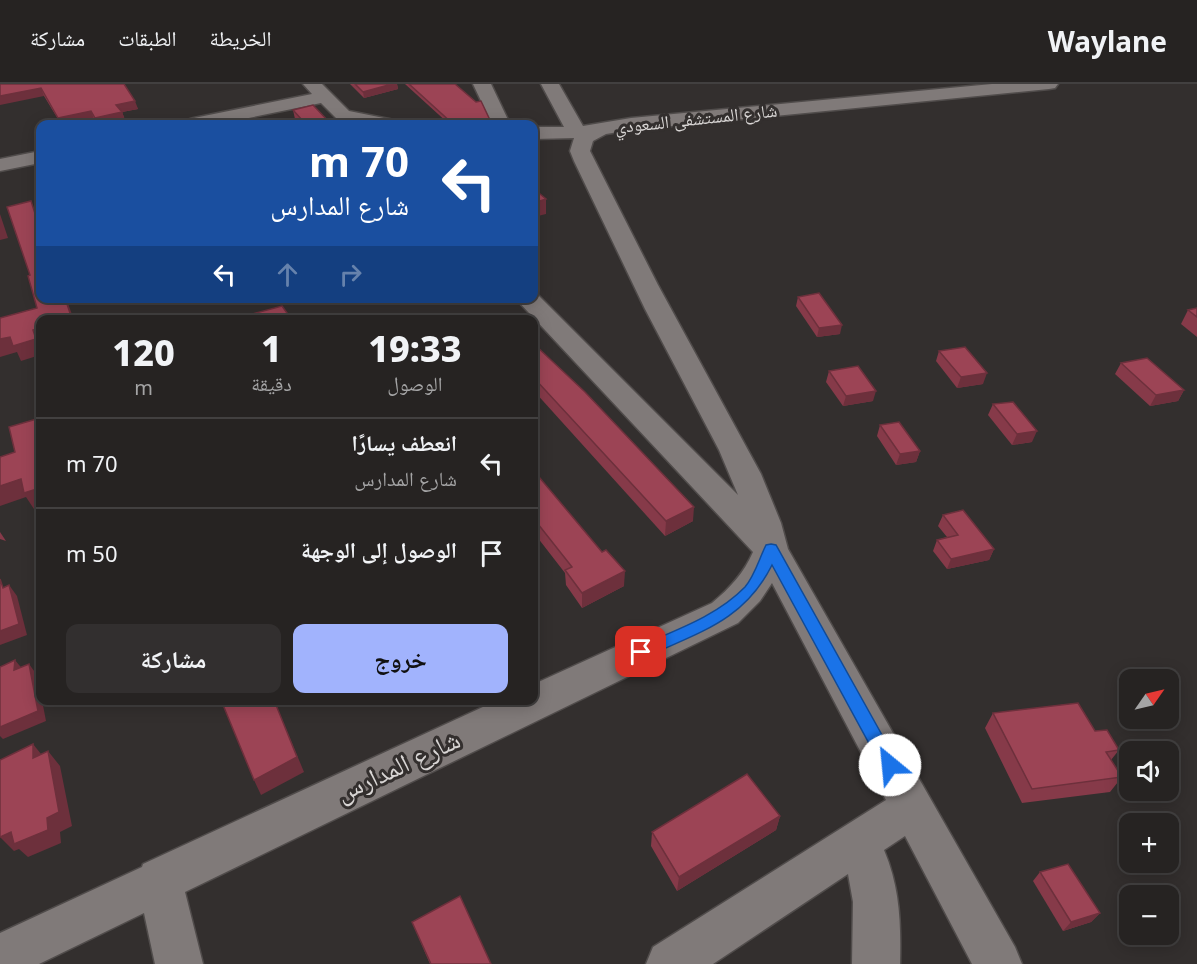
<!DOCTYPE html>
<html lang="ar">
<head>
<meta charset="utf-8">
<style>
  body { margin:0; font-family:"Noto Sans","Noto Naskh Arabic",sans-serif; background:#322f2f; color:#f1f3f6; direction:rtl; height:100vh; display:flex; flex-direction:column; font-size:22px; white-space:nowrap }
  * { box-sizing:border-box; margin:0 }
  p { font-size:20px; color:#a4a4a5 }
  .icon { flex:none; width:33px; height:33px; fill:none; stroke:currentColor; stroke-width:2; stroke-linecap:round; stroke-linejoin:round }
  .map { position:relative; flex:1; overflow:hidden; direction:ltr }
  .side { position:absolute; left:36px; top:231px; width:502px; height:390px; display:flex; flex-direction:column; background:#262322; border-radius:12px; box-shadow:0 3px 15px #0003,0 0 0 2px #424040; direction:rtl }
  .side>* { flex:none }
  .hud { position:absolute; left:36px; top:36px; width:502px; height:183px; border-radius:12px; box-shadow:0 3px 15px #0003,0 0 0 2px #424040; direction:rtl; background:#1a4fa0; color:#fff; overflow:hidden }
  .needle { width:39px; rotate:56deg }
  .buttons { position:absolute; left:1119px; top:585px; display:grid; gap:12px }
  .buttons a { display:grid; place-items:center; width:60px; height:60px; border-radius:12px; background:#262322; box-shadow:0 3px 15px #0003,0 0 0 2px #424040; font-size:30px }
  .pin { position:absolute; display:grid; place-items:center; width:51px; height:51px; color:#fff; margin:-26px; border-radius:12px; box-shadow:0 3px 9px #0006 }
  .me { position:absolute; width:66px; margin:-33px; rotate:332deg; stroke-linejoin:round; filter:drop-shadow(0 0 4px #0008) }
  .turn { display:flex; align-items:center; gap:21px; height:126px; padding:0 30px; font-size:27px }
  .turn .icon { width:78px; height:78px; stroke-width:2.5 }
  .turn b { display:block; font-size:42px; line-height:51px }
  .lanes { display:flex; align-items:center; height:57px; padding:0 30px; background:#0003; justify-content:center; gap:30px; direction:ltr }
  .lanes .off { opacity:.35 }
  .eta { display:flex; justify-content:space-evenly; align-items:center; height:102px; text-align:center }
  .eta b { font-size:36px; font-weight:800; line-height:42px }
  .primary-button { display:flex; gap:12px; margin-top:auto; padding:12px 30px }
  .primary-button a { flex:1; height:69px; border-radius:12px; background:#a1b3fd; color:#111; font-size:24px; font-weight:800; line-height:69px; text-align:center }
  .primary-button a+a { background:#322f2f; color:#f1f3f6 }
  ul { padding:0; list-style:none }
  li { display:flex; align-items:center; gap:18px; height:90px; padding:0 30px; border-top:2px solid #424040 }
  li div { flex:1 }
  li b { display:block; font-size:22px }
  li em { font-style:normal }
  header { display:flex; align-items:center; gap:36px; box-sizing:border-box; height:84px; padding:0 30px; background:#262322; border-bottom:2px solid #424040 }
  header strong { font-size:28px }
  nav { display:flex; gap:33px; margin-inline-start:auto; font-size:21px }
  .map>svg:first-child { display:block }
</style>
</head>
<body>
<header>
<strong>Waylane</strong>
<nav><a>الخريطة</a><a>الطبقات</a><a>مشاركة</a></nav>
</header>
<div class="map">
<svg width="1197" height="880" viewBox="0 0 1197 880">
  <rect width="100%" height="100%" fill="#332f2e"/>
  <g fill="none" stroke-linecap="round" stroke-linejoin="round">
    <defs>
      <g id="minor">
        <path d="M303 0H322L349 27 394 36 397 40H342L321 19 219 40H184L187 36 194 34 312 10Z"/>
        <path d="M473 0H491L510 40H492Z"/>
        <path d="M541 0H559L583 42 631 34 992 0H1058L1055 4 1049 5 631 46 606 50 593 57 590 67 658 201 761 390 781 439 788 465 1015 863 1022 880H972L905 752 884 766C900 804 901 839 900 880H852L853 818 848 790 713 880H646L653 863 886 716 772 499 760 517 738 539 185 808 203 880H155L144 829 39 880H0V849L142 783 143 780 498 616H534V600L712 519C730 504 744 489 753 468L515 214H534V208L536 209 738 411 719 366 645 225 574 77 570 67 574 54 534 55V43H564Z"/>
        <path d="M40 67V79L0 87V75Z"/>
      </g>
    </defs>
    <use href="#minor" stroke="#504c4b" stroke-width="3"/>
    <use href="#minor" fill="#807a79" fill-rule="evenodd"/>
  </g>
  <g fill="#863a49">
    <path d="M0 0H124L138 25 122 28 125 36 105 40H97L94 35 69 40H61L44 12Z"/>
    <path d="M350 0H397L398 5 364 14Z"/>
    <path d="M405 0H455L490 36 494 38 495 40H449Z"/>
    <path d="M293 26 331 40 298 38 295 35Z"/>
    <path d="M798 213 840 250 817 253 796 222Z"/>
    <path d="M1197 224V253L1181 240 1188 226Z"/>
    <path d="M534 260 693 437 665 452 534 307Z"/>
    <path d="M939 267 983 300 957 304 936 277Z"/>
    <path d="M1121 279 1184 306 1178 317 1150 322 1115 290Z"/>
    <path d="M829 287 873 317 843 322 826 298Z"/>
    <path d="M993 320 1032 358 1012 361 988 331Z"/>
    <path d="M880 341 920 367 916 378 896 381 877 352Z"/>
    <path d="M534 387 624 502 582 524 566 501 565 489 534 449Z"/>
    <path d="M943 431 994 465 989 476 947 485 933 467 937 456 947 453 938 442Z"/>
    <path d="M0 448 6 457 0 455Z"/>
    <path d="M993 629 1095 647 1119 666 1111 676 1122 693 1110 708 1022 719 985 644Z"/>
    <path d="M780 732 776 746 677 807 651 762 652 748Z"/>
    <path d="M1040 788 1100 829 1091 838 1063 847 1033 797Z"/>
    <path d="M412 838 491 880H430Z"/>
  </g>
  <g fill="#6d303c">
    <path d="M392 0H397L398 5 364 14 363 8Z"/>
    <path d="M41 4 44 12 0 21V12Z"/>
    <path d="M135 17 138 25 122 28 125 36 105 40H98L95 34 116 21Z"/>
    <path d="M91 27 94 35 69 40H61L58 34Z"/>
    <path d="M494 38 495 40H473Z"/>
    <path d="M546 115V130L534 133V119Z"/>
    <path d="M31 117 40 140V145Z"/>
    <path d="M0 130 8 154 0 156Z"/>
    <path d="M65 214H66L74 236H72Z"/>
    <path d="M842 241 840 250 817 253 819 244Z"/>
    <path d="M40 244V271L21 277 17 268 0 273V255Z"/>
    <path d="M987 289 983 300 957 304 961 293Z"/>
    <path d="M1184 306 1178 317 1150 322 1156 311Z"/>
    <path d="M876 307 873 317 843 322 846 312Z"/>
    <path d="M1037 347 1032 358 1012 361 1017 350Z"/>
    <path d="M920 367 916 378 896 381 900 370Z"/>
    <path d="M21 395 40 404V423L34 425 26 413 0 422V402Z"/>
    <path d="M694 423 693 437 665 452 666 437Z"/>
    <path d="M994 465 989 476 947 485 951 475Z"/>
    <path d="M625 487 624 502 582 524V509Z"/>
    <path d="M9 501 17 512 27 551 0 561V547Z"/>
    <path d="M15 576 24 587 14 586Z"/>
    <path d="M29 580 37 591 40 611V616H42L46 637 3 655 0 652V643Z"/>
    <path d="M274 616 304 688 261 711 254 696Z"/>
    <path d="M33 660 45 675 33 674Z"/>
    <path d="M48 667 60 682 72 742 60 748 61 759 28 773 19 765 14 767 0 753 11 748 47 734Z"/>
    <path d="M780 732 776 746 677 807 679 793Z"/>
    <path d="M1100 829 1091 838 1063 847 1071 838Z"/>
  </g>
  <g fill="#9c4455" stroke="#6d303c" stroke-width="1.5">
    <path d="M0 0H124L135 17 116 21 122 28 95 34 91 27 58 34 41 4 0 12Z"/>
    <path d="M355 0H392L363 8Z"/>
    <path d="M409 0H455L476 18 481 17 490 36 494 38 473 40H453Z"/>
    <path d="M313 21 331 40H289L303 37 293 26Z"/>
    <path d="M534 105 546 115 534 119Z"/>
    <path d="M31 117 40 145V214H65L72 235 40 236V244L33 246 36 255 13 262 10 253 0 255V234L37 224 28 192 30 191 7 123Z"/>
    <path d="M819 209 842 241 819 244 798 213Z"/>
    <path d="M282 222 292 236H230Z"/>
    <path d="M1197 224V233L1188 226Z"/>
    <path d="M534 260 585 308 694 423 666 437 534 294Z"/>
    <path d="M965 263 987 289 961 293 939 267Z"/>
    <path d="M1147 274 1184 306 1156 311 1121 279Z"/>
    <path d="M858 282 876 307 846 312 829 287Z"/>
    <path d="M1013 318 1037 347 1017 350 993 320Z"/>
    <path d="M40 334V404L24 409 21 395 0 402V373L15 368 9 343Z"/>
    <path d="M899 338 920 367 900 370 880 341Z"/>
    <path d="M534 387 602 468 606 466 625 487 582 509 565 486 572 483 534 435Z"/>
    <path d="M963 426 994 465 951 475 937 456 958 451 943 431Z"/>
    <path d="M0 495 3 504 9 501 19 540 0 547Z"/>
    <path d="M15 576 14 586 29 580 38 627 0 643V583Z"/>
    <path d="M221 616H274L297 673 254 696Z"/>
    <path d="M1078 619 1095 647 1107 646 1119 666 1106 668 1122 693 1032 705 993 629Z"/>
    <path d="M33 660V674L48 667 59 728 47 734 48 746 14 760 11 748 0 753V676Z"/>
    <path d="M747 690 780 732 679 793 652 748Z"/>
    <path d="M1068 780 1100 829 1071 838 1040 788Z"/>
    <path d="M460 812 491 880H431L412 838Z"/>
  </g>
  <path fill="#1a73e8" stroke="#114b97" stroke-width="1.5" d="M771 460 776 461 896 676 898 681 896 687 890 689 884 687 772 481C744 537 699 548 646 573L641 575 635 573 633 568 635 564C673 547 716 533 745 503 755 491 759 475 766 461Z"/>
  <g text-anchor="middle" stroke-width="6" stroke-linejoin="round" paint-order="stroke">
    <g font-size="18" fill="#d8d5d4" stroke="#332f2e">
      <text transform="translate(696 35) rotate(-6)" y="6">شارع المستشفى السعودي</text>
    </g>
    <g font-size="26" fill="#d8d5d4" stroke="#332f2e">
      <text transform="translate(398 682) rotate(-25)" y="9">شارع المدارس</text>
    </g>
  </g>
</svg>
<div class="buttons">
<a><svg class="needle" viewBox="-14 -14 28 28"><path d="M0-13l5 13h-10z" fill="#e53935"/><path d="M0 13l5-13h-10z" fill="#a4a4a5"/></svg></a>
<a><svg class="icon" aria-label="sound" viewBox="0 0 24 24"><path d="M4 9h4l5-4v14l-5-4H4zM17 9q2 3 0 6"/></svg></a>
<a>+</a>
<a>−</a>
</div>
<div class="pin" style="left:641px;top:568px;background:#d93025"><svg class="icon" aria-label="arrive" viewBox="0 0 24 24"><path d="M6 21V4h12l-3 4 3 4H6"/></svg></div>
<svg class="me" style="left:890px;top:681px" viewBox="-20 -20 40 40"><circle r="19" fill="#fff"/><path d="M0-13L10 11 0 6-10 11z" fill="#1a73e8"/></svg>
<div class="hud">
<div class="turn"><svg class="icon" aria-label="left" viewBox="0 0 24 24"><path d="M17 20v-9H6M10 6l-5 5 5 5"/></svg><div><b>70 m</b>شارع المدارس</div></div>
<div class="lanes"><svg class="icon" aria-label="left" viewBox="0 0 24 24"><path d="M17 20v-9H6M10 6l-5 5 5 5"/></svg><svg class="icon off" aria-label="ahead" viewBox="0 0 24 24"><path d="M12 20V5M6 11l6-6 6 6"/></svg><svg class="icon off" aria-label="right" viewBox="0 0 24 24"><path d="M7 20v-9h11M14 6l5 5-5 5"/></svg></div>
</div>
<section class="side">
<div class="eta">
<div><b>19:33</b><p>الوصول</p></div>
<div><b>1</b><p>دقيقة</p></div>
<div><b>120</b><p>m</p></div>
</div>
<ul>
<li><svg class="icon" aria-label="left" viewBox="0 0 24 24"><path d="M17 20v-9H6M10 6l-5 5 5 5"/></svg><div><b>انعطف يسارًا</b><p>شارع المدارس</p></div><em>70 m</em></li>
<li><svg class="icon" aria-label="arrive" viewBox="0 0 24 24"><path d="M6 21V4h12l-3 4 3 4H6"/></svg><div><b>الوصول إلى الوجهة</b></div><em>50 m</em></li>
</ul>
<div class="primary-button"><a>خروج</a><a>مشاركة</a></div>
</section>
</div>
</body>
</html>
